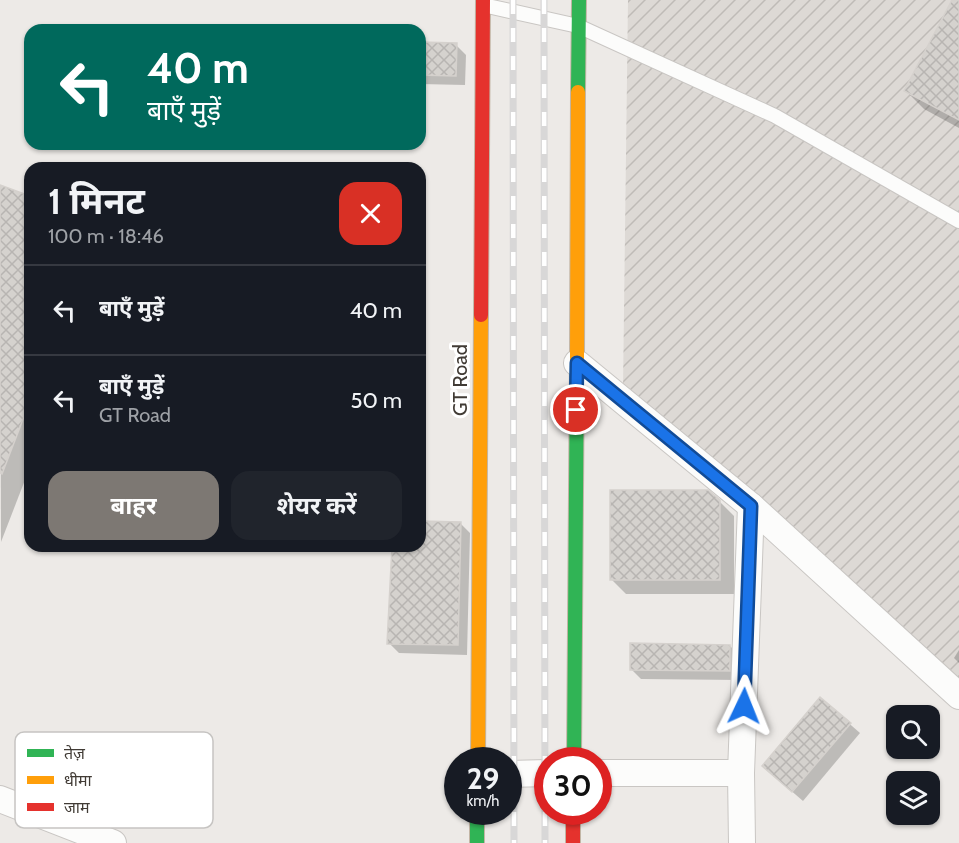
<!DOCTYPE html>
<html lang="hi">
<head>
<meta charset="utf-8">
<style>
  body { margin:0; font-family:Cabin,"Noto Sans Devanagari",sans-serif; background:#20242c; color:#f1f3f6; height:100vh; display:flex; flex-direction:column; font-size:22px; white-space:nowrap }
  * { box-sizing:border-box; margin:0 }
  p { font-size:20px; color:#9ea1a6 }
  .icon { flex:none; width:33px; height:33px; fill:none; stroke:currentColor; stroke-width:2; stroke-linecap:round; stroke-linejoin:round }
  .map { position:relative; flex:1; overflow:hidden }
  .drawer { position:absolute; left:24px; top:162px; width:402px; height:390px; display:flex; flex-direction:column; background:#171b24; border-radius:18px; box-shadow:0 2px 4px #0004 }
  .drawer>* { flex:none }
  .top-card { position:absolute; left:24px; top:24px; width:402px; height:126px; border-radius:18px; box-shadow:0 2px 4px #0004; background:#00695c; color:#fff; overflow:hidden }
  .fabs { position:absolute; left:886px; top:705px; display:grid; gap:12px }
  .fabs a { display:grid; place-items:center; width:54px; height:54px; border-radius:12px; background:#171b24; box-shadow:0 2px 4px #0004; font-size:30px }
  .speed { position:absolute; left:444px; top:747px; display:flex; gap:12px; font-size:30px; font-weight:700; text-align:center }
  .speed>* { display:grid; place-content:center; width:78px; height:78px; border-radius:50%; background:#171b24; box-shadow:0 2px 4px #0004; line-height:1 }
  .speed small { font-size:15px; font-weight:400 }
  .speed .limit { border:9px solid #d22; background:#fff; color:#111 }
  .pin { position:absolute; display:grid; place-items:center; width:51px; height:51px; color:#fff; margin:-26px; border:3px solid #fff; border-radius:50%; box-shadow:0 2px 6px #0007 }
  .me { position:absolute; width:66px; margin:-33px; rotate:2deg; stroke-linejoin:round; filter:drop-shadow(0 0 4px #0008) }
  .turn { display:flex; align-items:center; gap:21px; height:126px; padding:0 24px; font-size:27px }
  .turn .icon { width:78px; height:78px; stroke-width:2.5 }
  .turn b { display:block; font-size:42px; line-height:51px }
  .round { display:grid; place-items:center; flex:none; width:63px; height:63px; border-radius:18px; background:#20242c }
  .overview { display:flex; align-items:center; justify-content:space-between; height:102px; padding:0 24px }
  h1 { font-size:36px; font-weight:700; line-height:45px }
  .cta { display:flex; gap:12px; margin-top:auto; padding:12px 24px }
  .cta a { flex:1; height:69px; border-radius:18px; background:#7d7873; color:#fff; font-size:24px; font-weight:700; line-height:69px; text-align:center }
  .cta a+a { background:#20242c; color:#f1f3f6 }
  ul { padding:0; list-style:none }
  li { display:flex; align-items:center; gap:18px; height:90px; padding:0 24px; border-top:2px solid #363941 }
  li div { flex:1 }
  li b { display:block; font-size:22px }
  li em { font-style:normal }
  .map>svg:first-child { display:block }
</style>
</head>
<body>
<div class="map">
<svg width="959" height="843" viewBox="0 0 959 843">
  <defs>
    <pattern id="industrial-furrows" width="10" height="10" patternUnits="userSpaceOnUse" patternTransform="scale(1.5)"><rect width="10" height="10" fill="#ddd9d5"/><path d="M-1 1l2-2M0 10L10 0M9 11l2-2" fill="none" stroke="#bfbbb7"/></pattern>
    <pattern id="building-cross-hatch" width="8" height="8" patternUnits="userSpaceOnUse" patternTransform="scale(1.5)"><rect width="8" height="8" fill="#d5d2ce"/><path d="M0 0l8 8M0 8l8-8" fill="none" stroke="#b8b5b2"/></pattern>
  </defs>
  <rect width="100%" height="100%" fill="#edeae7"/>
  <path fill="url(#industrial-furrows)" d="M628 0H959V704L623 390Z"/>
  <g fill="#0003">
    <path d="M954 0H959V128L924 109 906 91Z"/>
    <path d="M420 44 456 45 466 55 465 85 420 84Z"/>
    <path d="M0 187 30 197V467L1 542Z"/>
    <path d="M719 501 734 516V594H626L611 579Z"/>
    <path d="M420 522 460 523 470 533 467 655 399 653 389 643 393 546H420Z"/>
    <path d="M730 646 740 656 739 680 641 679 631 669Z"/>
    <path d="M959 650V663L954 658Z"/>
    <path d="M821 699 860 733 803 801 774 776Z"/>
  </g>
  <g fill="url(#building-cross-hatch)" stroke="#d5d1cd" stroke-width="1.5">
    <path d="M952 0H959V120L904 91Z"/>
    <path d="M420 42 457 43 456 76 420 75Z"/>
    <path d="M0 185 30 196V401L2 474 0 473Z"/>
    <path d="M610 490H708L720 500V580H610Z"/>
    <path d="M420 521 461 522 458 645 387 644 392 546H420Z"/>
    <path d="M630 643 730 645V671L630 670Z"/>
    <path d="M820 697 851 723 792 792 762 766Z"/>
  </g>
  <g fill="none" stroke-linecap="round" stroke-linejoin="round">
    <defs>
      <path id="lane" d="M483 5 578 26 775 116 959 221"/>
      <g id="street">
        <path d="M577 363 751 506 959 696"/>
        <path d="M598 773H741"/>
        <path d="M508 774 548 773"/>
        <path d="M0 799 113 843"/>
        <path d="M742 843 741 773 751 506"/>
      </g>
      <g id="fast">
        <path d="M578 92 579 0"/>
        <path d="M574 760 577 359"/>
        <path d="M477 812V843"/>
      </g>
      <g id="slow">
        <path d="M577 359 578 92"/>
        <path d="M478 760 481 315"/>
      </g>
      <g id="jam">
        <path d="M481 315 483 0"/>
        <path d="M573 812V843"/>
      </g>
    </defs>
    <use href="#lane" stroke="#c9c6c3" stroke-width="16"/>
    <use href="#street" stroke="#c9c6c3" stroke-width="28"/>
    <use href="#fast" stroke="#c2b5a5" stroke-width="16"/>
    <use href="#slow" stroke="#c2b5a5" stroke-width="16"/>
    <use href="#jam" stroke="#c2b5a5" stroke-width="16"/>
    <use href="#lane" stroke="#fcfcfb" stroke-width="14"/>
    <use href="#street" stroke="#fcfcfb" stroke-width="26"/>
    <use href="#fast" stroke="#30b455" stroke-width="14"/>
    <use href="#slow" stroke="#ff9f0a" stroke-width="14"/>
    <use href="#jam" stroke="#e5322d" stroke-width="14"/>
    <defs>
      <g id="rail">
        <path d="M513 0 514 843"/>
        <path d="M544 0 545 843"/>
      </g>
    </defs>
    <use href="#rail" stroke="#d8d7d7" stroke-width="7"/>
    <use href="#rail" stroke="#fff" stroke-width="4.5" stroke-dasharray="14" stroke-linecap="butt"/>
  </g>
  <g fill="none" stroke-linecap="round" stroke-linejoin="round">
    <defs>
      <path id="route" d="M576 410 577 363 751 506 744 706"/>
    </defs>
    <use href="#route" stroke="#114b97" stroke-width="15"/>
    <use href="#route" stroke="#1a73e8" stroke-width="10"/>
  </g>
  <g text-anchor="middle" stroke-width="6" stroke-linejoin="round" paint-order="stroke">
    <g font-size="20" fill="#413b35" stroke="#fff">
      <text transform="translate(460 380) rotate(-90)" y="7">GT Road</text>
    </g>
  </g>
  <rect x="15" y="732" width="198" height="96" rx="9" fill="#fff" stroke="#c6c4c2" stroke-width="1.5"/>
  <rect x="27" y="749" width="27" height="8" fill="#30b455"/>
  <rect x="27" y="776" width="27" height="8" fill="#ff9f0a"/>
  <rect x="27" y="803" width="27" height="8" fill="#e5322d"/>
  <g font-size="16" fill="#413b35">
    <text x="64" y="759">तेज़</text>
    <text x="64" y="786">धीमा</text>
    <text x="64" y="813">जाम</text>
  </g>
</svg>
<div class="fabs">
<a><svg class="icon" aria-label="search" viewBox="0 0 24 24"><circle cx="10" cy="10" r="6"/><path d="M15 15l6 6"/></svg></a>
<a><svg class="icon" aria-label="layers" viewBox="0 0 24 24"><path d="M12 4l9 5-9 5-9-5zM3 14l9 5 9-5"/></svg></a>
</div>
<div class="speed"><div>29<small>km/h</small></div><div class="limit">30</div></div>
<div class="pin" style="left:576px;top:410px;background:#d93025"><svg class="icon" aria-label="arrive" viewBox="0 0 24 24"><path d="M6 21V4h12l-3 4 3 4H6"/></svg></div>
<svg class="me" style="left:744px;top:706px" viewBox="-20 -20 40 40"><path d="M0-17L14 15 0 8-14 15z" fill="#1a73e8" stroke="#fff" stroke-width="4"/></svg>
<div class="top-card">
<div class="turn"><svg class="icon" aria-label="left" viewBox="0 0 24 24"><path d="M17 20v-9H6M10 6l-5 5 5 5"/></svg><div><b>40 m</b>बाएँ मुड़ें</div></div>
</div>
<section class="drawer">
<div class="overview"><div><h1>1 मिनट</h1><p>100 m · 18:46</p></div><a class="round" style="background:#d93025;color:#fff"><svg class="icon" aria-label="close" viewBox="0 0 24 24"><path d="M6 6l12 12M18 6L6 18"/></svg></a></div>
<ul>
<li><svg class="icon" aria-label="left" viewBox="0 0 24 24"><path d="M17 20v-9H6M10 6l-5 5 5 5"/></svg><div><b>बाएँ मुड़ें</b></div><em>40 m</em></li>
<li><svg class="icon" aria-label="left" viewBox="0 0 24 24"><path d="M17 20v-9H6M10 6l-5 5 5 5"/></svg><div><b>बाएँ मुड़ें</b><p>GT Road</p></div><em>50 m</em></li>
</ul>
<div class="cta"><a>बाहर</a><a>शेयर करें</a></div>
</section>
</div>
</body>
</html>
